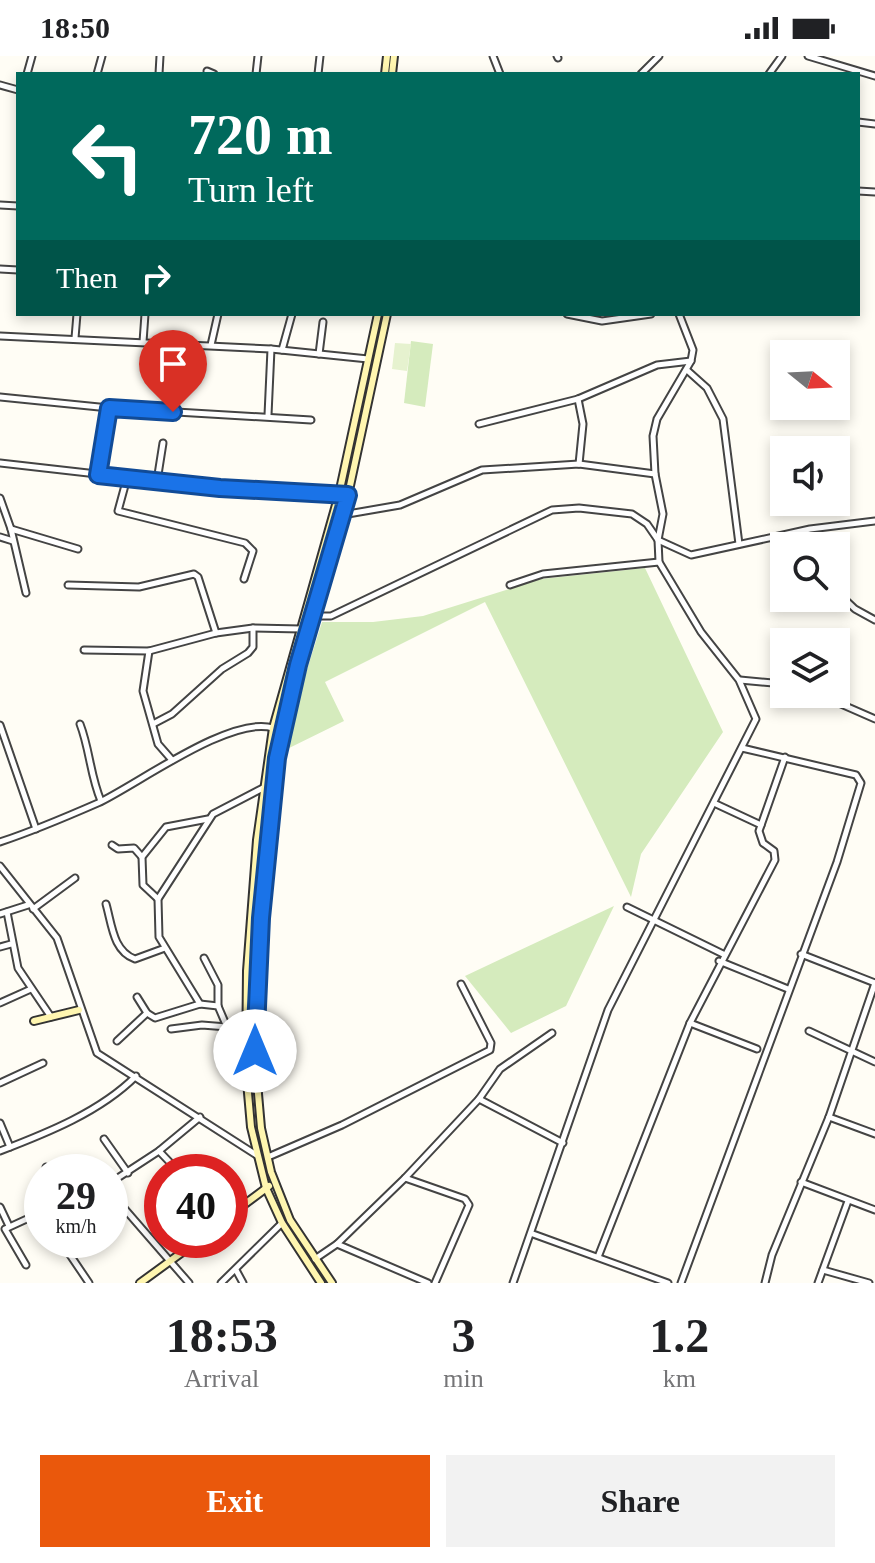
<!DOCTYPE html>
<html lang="en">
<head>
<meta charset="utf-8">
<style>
  body { margin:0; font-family:Georgia,serif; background:#f2f2f2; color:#202124; height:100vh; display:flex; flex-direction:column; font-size:30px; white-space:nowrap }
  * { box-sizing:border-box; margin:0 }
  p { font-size:26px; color:#757577 }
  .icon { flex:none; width:44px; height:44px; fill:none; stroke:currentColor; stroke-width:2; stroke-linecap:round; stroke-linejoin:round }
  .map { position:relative; height:1227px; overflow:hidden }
  .details { display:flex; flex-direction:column; background:#fff; flex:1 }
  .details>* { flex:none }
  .hud { position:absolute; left:16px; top:16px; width:844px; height:244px; border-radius:0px; box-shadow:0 4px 12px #0003; background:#00695c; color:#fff; overflow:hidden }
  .needle { width:52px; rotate:108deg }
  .buttons { position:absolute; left:770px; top:284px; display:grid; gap:16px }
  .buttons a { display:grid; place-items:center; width:80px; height:80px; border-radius:0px; background:#fff; box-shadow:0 4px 12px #0003; font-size:40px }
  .speed { position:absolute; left:24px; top:1098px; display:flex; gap:16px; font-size:40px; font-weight:700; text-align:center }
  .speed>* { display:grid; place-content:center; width:104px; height:104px; border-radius:50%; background:#fff; box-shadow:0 4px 12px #0003; line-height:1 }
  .speed small { font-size:20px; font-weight:400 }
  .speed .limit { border:12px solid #d22; background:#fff; color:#111 }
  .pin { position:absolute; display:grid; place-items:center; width:68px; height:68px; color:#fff; margin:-82px -34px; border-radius:50% 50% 50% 0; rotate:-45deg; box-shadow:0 0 8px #0007 }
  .pin .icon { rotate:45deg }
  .me { position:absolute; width:88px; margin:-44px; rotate:0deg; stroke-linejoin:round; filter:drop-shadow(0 0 6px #0008) }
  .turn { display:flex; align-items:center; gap:28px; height:168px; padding:0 40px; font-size:36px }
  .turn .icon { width:104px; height:104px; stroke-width:2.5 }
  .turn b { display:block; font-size:56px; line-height:68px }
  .then { display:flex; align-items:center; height:76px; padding:0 40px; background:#0003; gap:16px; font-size:30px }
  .eta { display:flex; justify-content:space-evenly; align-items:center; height:136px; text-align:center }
  .eta b { font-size:48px; font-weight:600; line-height:56px }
  .button { display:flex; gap:16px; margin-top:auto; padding:16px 40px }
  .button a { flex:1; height:92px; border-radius:0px; background:#ea580c; color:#fff; font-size:32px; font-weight:600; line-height:92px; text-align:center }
  .button a+a { background:#f2f2f2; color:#202124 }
  .status { display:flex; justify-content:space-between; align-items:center; height:56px; padding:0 40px; background:#fff; direction:ltr }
  .status svg { height:22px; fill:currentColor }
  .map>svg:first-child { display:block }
</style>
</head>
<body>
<div class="status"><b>18:50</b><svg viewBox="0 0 49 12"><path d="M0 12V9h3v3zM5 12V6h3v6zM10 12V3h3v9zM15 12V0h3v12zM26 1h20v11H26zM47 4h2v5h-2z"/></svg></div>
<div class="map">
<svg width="875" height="1227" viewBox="0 0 875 1227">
  <rect width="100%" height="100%" fill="#fffdf5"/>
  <g fill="#d5ebbd">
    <path d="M411 285 433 288 425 351 404 347Z"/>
    <path d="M645 512 723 676 641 798 631 841 485 546 325 626 344 665 281 696 322 566H373L423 560 541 523Z"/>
    <path d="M614 850 566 950 511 977 465 920Z"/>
  </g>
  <path fill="#e6f2cf" d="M395 287 411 288 407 315 392 313Z"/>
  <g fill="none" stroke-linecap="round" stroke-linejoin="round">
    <defs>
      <g id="street">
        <path d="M493 0 500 18"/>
        <path d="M557 0 558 2"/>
        <path d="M808 0 875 20"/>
        <path d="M207 15 214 18"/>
        <path d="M27 18 32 0"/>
        <path d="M97 18 102 0"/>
        <path d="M159 18 160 0"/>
        <path d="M256 18 258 0"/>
        <path d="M318 18 320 0"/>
        <path d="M641 18 659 0"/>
        <path d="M769 18 782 0"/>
        <path d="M0 29 18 34"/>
        <path d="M858 66 875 68"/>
        <path d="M858 135 875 136"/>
        <path d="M0 149 18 150"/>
        <path d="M0 213 18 214"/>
        <path d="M567 258 602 265 651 258"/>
        <path d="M0 280 271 293 368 303"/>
        <path d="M75 282 77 258"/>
        <path d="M143 286 145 258"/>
        <path d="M211 289 218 258"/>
        <path d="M282 294 292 258"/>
        <path d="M319 298 323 266"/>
        <path d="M688 315 707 332 723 363 739 488"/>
        <path d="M0 341 109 352 311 364"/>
        <path d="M578 343 583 368 579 408"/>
        <path d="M268 359 271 293"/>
        <path d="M479 368 578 343 657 309 691 305"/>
        <path d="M0 407 220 432 348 439"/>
        <path d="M98 419 109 353"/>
        <path d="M127 422 118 455 245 487 253 495 244 523"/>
        <path d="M157 425 163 387"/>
        <path d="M0 442 11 473 26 537"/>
        <path d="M342 459 400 449 482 414 579 408 655 418"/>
        <path d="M11 473 78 493"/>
        <path d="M786 479 796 490"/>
        <path d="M0 481 13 485"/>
        <path d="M68 529 139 531 194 518 198 521 216 577"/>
        <path d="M510 529 543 518 659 506"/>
        <path d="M836 535 855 553 875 564"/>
        <path d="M314 560H331L552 454 579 452 632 458 647 468 658 484 691 499 810 473 875 465"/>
        <path d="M84 594 149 595 216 577 253 572 301 573"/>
        <path d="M149 595 143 635 158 688 172 704"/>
        <path d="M740 624 784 628"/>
        <path d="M818 638 875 663"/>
        <path d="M80 668C90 694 90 719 101 745"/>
        <path d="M153 668 172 658 222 613 248 597 253 591V572"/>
        <path d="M0 669 36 773"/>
        <path d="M716 748 761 769"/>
        <path d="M0 786C33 775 66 761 98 747 138 728 231 659 273 672"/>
        <path d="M112 789 118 793 134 792 142 801"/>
        <path d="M0 810 57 882 97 997 258 1100"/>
        <path d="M158 843 143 829 142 801 166 771 208 763"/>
        <path d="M106 848C112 869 113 895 135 903L165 892"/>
        <path d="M627 851 723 898"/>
        <path d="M33 853 75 822"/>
        <path d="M7 856 18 912 51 961"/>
        <path d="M0 858 28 849"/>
        <path d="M0 891 11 888"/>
        <path d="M801 898 875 927"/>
        <path d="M204 902 218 929V950"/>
        <path d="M719 905 788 933"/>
        <path d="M137 941 147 957 155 962 200 948 218 950 227 971 246 977 254 975"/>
        <path d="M0 947 31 933"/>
        <path d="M200 948 159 881 158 843 213 758 263 732"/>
        <path d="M690 967 757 993"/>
        <path d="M171 973 202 969 227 971"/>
        <path d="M809 975 875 1006"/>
        <path d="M117 985 147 957"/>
        <path d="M0 1027 43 1007"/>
        <path d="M479 1043 563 1087"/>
        <path d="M829 1061 875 1078"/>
        <path d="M0 1067 10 1091"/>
        <path d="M104 1083 128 1117"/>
        <path d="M0 1095C47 1077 100 1056 136 1020"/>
        <path d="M159 1095 179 1116"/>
        <path d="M268 1101 342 1069 490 994 491 987 461 928"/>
        <path d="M46 1111 49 1116"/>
        <path d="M405 1122 465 1143 469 1149 435 1227"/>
        <path d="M801 1126 875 1154"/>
        <path d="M110 1127 159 1095 200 1061"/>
        <path d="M110 1136 189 1227"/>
        <path d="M0 1151 9 1170"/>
        <path d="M533 1178 668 1227"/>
        <path d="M60 1184 89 1227"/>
        <path d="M337 1188 428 1227"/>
        <path d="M598 1201 690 967 775 804 774 795 763 787 759 775 785 701"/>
        <path d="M315 1203 337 1188 405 1122 479 1043 500 1013 552 977"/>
        <path d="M26 1209 5 1173 42 1156"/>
        <path d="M236 1214 243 1227"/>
        <path d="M823 1214 869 1227"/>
        <path d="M221 1227 282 1167"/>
        <path d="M513 1227 608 954 756 663 739 624 701 576 659 506 658 484 663 458 655 418 653 380 657 363 691 305 693 294 679 258"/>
        <path d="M681 1227 837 806 861 727 856 719 742 692"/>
        <path d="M765 1227 772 1199 829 1061 875 927"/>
        <path d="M818 1227 848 1145"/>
      </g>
      <g id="secondary">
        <path d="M385 18 387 0"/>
        <path d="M392 18 394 0"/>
        <path d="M34 965 79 954"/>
        <path d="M230 1159 269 1130"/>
        <path d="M140 1227 199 1184"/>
        <path d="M321 1227 282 1167 266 1132 251 1071 246 1014 247 915 257 784 273 672 339 438 378 258"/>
        <path d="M332 1227 290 1164 271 1116 261 1072 256 1015 257 916 267 785 284 665 348 439 387 258"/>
      </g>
    </defs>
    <use href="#street" stroke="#444" stroke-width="9"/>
    <use href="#secondary" stroke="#333" stroke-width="10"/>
    <use href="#street" stroke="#fff" stroke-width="5"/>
    <use href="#secondary" stroke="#fff6b0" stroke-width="6"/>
  </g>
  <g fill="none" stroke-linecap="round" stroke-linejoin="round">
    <defs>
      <path id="route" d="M173 356 109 352 98 419 220 432 348 439 298 609 277 702 261 862 255 995"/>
    </defs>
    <use href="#route" stroke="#114b97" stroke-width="20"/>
    <use href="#route" stroke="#1a73e8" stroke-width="14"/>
  </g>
</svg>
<div class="buttons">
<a><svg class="needle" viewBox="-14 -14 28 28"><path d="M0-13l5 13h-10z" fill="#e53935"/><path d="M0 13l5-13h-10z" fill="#757577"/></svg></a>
<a><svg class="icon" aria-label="sound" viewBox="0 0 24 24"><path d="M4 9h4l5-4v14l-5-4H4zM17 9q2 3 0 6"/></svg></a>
<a><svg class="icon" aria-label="search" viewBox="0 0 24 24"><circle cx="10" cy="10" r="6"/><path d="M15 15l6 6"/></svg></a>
<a><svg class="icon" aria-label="layers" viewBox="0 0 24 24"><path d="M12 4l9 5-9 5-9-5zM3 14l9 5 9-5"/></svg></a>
</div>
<div class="speed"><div>29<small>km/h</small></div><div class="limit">40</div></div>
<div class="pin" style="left:173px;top:356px;background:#d93025"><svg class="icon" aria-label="arrive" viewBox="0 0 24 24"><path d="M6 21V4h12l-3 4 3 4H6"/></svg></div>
<svg class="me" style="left:255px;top:995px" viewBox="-20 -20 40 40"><circle r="19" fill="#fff"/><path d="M0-13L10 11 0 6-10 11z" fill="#1a73e8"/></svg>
<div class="hud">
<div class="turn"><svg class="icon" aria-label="left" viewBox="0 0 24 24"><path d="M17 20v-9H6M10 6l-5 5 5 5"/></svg><div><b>720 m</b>Turn left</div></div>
<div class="then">Then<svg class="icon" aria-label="right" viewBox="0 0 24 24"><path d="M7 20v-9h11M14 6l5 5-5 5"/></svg></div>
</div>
</div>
<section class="details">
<div class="eta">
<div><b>18:53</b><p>Arrival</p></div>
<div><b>3</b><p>min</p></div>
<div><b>1.2</b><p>km</p></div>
</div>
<div class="button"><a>Exit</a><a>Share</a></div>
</section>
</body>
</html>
